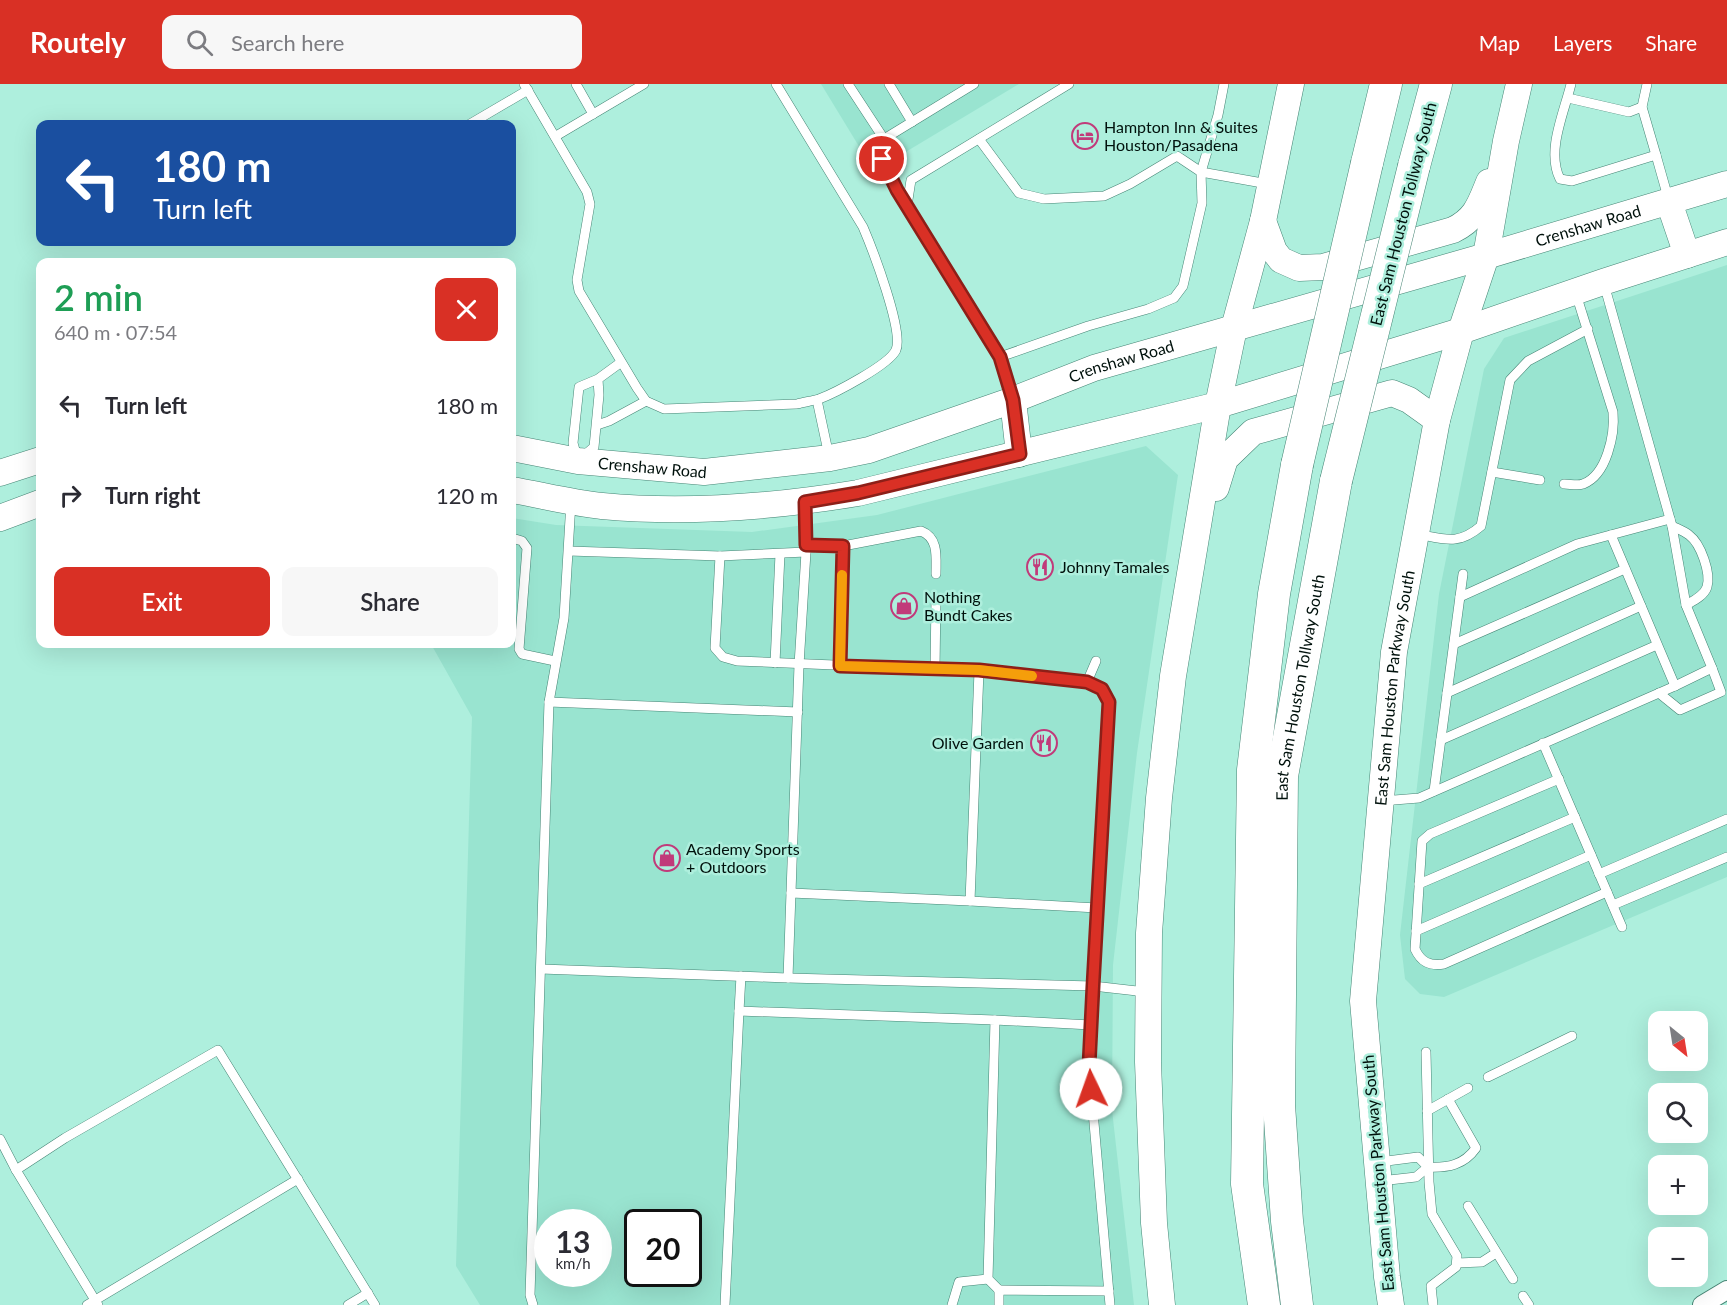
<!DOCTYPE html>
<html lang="en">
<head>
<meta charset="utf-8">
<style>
  body { margin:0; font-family:Lato,sans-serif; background:#f7f7f7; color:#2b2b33; height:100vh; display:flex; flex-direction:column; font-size:22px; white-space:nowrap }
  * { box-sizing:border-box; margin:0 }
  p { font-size:20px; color:#7c7c81 }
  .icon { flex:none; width:33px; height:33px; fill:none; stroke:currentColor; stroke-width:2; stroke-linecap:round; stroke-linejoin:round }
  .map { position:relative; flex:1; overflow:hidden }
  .panel { position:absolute; left:36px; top:174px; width:480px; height:390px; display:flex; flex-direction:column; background:#fff; border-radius:12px; box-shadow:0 6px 24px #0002 }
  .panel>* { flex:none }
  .top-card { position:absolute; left:36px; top:36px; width:480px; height:126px; border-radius:12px; box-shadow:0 6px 24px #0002; background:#1a4fa0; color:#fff; overflow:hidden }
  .needle { width:39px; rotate:150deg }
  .buttons { position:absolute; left:1648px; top:927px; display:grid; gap:12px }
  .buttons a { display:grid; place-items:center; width:60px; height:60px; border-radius:12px; background:#fff; box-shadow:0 6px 24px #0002; font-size:30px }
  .speed { position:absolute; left:534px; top:1125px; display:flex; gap:12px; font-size:30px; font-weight:700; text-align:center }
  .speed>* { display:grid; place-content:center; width:78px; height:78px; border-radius:50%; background:#fff; box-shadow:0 6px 24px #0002; line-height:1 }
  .speed small { font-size:15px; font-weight:400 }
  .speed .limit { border:3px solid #111; border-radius:9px; background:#fff; color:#111 }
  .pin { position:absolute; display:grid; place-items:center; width:51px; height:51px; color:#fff; margin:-26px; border:3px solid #fff; border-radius:50%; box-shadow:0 2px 6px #0007 }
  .me { position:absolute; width:66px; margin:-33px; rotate:357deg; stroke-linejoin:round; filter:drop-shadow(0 0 4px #0008) }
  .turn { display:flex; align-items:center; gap:21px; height:126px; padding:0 18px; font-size:27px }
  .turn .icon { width:78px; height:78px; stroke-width:2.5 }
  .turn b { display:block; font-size:42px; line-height:51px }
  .round { display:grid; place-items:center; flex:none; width:63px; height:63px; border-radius:12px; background:#f7f7f7 }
  .headline { display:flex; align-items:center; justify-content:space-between; height:102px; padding:0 18px }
  h1 { font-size:36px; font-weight:600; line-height:45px; color:#1e9e55 }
  .action { display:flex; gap:12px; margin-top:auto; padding:12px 18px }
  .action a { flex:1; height:69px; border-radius:12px; background:#d93025; color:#fff; font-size:24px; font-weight:600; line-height:69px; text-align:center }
  .action a+a { background:#f7f7f7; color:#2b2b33 }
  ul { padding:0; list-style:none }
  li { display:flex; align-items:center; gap:18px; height:90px; padding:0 18px }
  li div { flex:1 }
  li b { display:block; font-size:22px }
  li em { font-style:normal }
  header { display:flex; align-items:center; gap:36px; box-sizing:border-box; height:84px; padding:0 30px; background:#d93025; color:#fff }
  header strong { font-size:28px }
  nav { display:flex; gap:33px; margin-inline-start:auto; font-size:21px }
  .search { width:420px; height:54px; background:#f7f7f7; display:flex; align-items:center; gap:15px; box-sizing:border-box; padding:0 21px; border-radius:12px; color:#7c7c81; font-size:22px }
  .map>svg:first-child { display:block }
</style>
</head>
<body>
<header>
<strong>Routely</strong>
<div class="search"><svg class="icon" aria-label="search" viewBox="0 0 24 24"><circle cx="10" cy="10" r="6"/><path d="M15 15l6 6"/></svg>Search here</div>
<nav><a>Map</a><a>Layers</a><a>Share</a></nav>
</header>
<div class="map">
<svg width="1727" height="1221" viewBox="0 0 1727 1221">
  <rect width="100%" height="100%" fill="#aeefdd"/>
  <g fill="#99e4d0" fill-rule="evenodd">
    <path d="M821 0H1019L874 87Z"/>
    <path d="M1727 181V793L1444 913 1420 910 1405 895 1400 851 1439 510 1484 285 1504 254Z"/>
    <path d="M1146 362 1178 391 1137 669 1113 881 1112 1026 1134 1221H480L456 1182 472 633 431 560H512V434L556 441 752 448 877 431ZM548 1138H598V1190H548ZM638 1138H688V1190H638Z"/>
  </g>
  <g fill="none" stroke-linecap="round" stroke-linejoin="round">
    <defs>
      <g id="lane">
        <path d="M524 0 587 108 590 120 577 196 579 207 637 304 646 317 664 325 797 320C804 318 812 317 819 315 835 309 889 281 896 266 904 247 872 164 863 143L776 0"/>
        <path d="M576 0 593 30"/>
        <path d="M848 0 884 55"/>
        <path d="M889 0 912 38"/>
        <path d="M974 0 884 55 882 75 888 89 1000 273 1013 314"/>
        <path d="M1224 0 1218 31 1201 88 1268 100"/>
        <path d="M1571 0C1564 29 1546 67 1560 95L1572 97 1656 71 1669 117"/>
        <path d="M1647 0 1642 23 1656 71"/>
        <path d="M1568 14 1629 28 1642 23"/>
        <path d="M470 40 528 6"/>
        <path d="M556 52 644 0"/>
        <path d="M979 55 1019 109 1044 115 1104 112 1130 100 1177 72 1201 88 1202 119 1183 202 1174 214 1148 225 1088 242 1000 273"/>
        <path d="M907 122 911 96 1069 0"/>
        <path d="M598 295 599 311 594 363 578 377 573 359 579 303 598 295 620 279"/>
        <path d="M817 316 829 372"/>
        <path d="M597 341 609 337 646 317"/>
        <path d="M1492 388 1540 396"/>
        <path d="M1564 400C1570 400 1578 402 1583 400 1607 391 1615 350 1613 328L1576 210"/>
        <path d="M1672 442C1678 445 1684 447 1689 451 1701 460 1711 489 1707 503 1704 512 1693 517 1686 521"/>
        <path d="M1417 450C1444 455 1458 462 1481 442L1510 296 1528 277 1588 245"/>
        <path d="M1611 451 1675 602"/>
        <path d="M512 454 522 457 527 464 519 565 522 570 555 577"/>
        <path d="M806 461 843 462 921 447C939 454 936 473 936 490"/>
        <path d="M569 467 720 472 806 468"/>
        <path d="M720 472 715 564 723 573 737 577 979 587 1087 598 1102 605 1109 618 1089 982 1110 1221"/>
        <path d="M1460 513 1577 460 1670 435"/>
        <path d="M1454 560 1625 485"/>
        <path d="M775 579 780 470"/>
        <path d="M840 582 843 462"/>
        <path d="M935 585 936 514"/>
        <path d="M1087 598 1096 577"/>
        <path d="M1447 609 1641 522"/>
        <path d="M1659 609 1680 626 1721 608 1712 584"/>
        <path d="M549 618 798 628"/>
        <path d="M1441 656 1657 561"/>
        <path d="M1543 659 1622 843"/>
        <path d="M1559 695 1430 750 1422 757 1415 865C1421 878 1429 882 1444 880L1607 808"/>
        <path d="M1434 707 1463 490"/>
        <path d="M1382 717 1419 714 1675 602 1712 584 1686 521 1672 442 1604 200"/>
        <path d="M1599 790 1727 735"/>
        <path d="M1419 800 1575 733"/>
        <path d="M791 809 970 817 979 587"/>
        <path d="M970 817 1097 824"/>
        <path d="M1613 821 1727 773"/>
        <path d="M1416 847 1591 771"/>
        <path d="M541 885 788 894 1093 902 1146 908"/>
        <path d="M741 892 739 927 995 936 988 1195 999 1206"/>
        <path d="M788 894 799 581 806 468 805 418"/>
        <path d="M995 936 1091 941"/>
        <path d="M1426 968 1429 1098 1432 1130 1457 1172 1456 1183 1431 1202 1433 1221"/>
        <path d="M1488 993 1572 952"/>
        <path d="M1427 1027 1468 1004"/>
        <path d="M0 1055 16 1086"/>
        <path d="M1379 1078 1418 1073 1428 1083C1448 1084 1464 1081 1476 1064L1448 1015"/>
        <path d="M1380 1097 1416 1093 1428 1083"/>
        <path d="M1468 1122 1513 1195"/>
        <path d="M1457 1179 1482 1178 1496 1169"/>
        <path d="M1523 1212 1529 1221"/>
        <path d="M87 1221 298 1095"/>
        <path d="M98 1221 16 1086 65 1054 218 966 375 1221"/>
        <path d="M348 1221 368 1209"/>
        <path d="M533 1221 530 1211 549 618 564 534 571 418"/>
        <path d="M725 1221 739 927"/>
        <path d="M952 1221 959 1198 988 1195"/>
        <path d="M999 1221V1206L1109 1207"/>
      </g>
      <path id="street" d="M1702 1221 1727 1206"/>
      <g id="secondary">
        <path d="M1669 118 1687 171"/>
        <path d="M1263 137 1274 167 1281 176 1299 184 1323 183 1453 146C1476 135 1480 120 1489 98"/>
        <path d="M1013 316 1019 370"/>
        <path id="s1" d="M512 364 578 377 704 388 830 374 869 366 1013 316 1094 284 1486 172 1727 100"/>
        <path d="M0 389 40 376"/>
        <path d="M1216 404 1225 375 1253 348 1392 309 1409 316 1437 336"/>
        <path d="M512 406C541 411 572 419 602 422 688 430 773 423 858 409L1218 321 1461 247 1603 198 1727 158"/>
        <path d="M0 434 40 419"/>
        <path d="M1162 1221 1154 1139 1148 978 1149 849 1159 714 1173 592 1218 321 1234 244 1263 137 1291 0"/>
        <path id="s2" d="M1391 1221 1387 1193 1363 917 1394 568 1437 336 1461 247 1486 172 1506 57 1519 0"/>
      </g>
      <g id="highway">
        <path d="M1367 79 1386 0"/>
        <path d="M1414 82 1436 0"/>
        <path d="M1264 1221 1247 1100 1253 686 1274 510 1297 381"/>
        <path id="s3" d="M1297 1221 1287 1137 1279 1021 1282 692 1336 397"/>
      </g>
    </defs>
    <use href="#lane" stroke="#468575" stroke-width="10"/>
    <use href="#street" stroke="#468575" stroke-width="20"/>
    <use href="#secondary" stroke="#468575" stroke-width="27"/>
    <use href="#highway" stroke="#468575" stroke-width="33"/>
    <use href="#lane" stroke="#fff" stroke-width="9"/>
    <use href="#street" stroke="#fff" stroke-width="18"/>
    <use href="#secondary" stroke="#fff" stroke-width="26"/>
    <use href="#highway" stroke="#fff" stroke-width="32"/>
    <defs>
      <g id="highway-bridge">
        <path d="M1297 381 1367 79"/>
        <path d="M1336 397 1414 82"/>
      </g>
    </defs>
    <use href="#highway-bridge" stroke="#468575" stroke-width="33" stroke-linecap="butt"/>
    <use href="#highway-bridge" stroke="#fff" stroke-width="32"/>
  </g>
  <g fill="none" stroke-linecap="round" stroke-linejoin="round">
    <defs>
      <path id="route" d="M882 75 897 106 1000 273 1013 316 1020 370 858 409 805 418 806 461 843 462 840 582 979 586 1087 598 1102 605 1109 618 1093 902 1089 982 1091 1005"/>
    </defs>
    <use href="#route" stroke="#8d1f18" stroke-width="15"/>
    <use href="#route" stroke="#d93025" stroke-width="10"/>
    <path stroke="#f59e0b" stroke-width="10" d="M842 491 840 582 979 586 1032 592"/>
  </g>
  <defs>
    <symbol id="hotel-ring" viewBox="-11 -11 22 22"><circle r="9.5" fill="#aeefdd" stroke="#c13a7a" stroke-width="1.5"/><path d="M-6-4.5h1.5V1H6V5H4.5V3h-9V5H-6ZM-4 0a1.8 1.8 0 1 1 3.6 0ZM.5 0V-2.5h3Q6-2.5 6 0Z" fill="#c13a7a"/></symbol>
    <symbol id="restaurant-ring" viewBox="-11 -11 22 22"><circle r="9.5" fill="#aeefdd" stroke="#c13a7a" stroke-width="1.5"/><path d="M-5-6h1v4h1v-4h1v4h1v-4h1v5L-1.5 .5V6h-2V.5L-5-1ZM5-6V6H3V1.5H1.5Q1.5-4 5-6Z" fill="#c13a7a"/></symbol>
    <symbol id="shop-ring" viewBox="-11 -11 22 22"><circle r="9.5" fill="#aeefdd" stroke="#c13a7a" stroke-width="1.5"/><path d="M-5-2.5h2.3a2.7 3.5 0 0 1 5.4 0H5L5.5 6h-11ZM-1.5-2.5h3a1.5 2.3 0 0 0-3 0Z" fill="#c13a7a"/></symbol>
  </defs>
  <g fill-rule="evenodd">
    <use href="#hotel-ring" x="1070" y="37" width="30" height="30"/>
    <use href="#restaurant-ring" x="1025" y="468" width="30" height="30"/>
    <use href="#shop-ring" x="889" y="507" width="30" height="30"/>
    <use href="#restaurant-ring" x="1029" y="644" width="30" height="30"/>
    <use href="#shop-ring" x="652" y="759" width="30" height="30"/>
  </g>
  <g text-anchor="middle" stroke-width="5" stroke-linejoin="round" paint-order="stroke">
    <g font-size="16" fill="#00110c" stroke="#aeefdd" text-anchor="start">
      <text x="1104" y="49">Hampton Inn &amp; Suites<tspan x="1104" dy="18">Houston/Pasadena</tspan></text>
      <text x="1060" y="489">Johnny Tamales</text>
      <text x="924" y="519">Nothing<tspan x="924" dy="18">Bundt Cakes</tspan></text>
      <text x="1024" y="665" text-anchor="end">Olive Garden</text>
      <text x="686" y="771">Academy Sports<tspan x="686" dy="18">+ Outdoors</tspan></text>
    </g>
    <g font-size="16" fill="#00110c" stroke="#aeefdd">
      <text transform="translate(1403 130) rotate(-76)" y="6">East Sam Houston Tollway South</text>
      <text dy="6" stroke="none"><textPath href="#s1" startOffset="1114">Crenshaw Road</textPath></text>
      <text dy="6" stroke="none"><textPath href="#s1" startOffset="628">Crenshaw Road</textPath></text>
      <text dy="6" stroke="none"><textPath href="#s1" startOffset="142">Crenshaw Road</textPath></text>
      <text dy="6" stroke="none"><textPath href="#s3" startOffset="620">East Sam Houston Tollway South</textPath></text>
      <text dy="6" stroke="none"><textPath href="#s2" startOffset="620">East Sam Houston Parkway South</textPath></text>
      <text transform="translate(1378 1089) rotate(-95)" y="6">East Sam Houston Parkway South</text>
    </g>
  </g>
</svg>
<div class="buttons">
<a><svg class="needle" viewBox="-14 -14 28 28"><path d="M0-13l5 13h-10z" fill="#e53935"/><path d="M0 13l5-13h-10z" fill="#7c7c81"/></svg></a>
<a><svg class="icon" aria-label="search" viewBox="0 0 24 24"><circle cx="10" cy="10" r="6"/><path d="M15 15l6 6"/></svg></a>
<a>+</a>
<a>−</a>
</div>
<div class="speed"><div>13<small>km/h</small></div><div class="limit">20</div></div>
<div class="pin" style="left:882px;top:75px;background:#d93025"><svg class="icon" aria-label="arrive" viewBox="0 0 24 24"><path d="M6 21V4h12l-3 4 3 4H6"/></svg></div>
<svg class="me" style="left:1091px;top:1005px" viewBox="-20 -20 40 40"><circle r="19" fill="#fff"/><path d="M0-13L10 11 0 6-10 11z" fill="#d93025"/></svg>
<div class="top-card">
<div class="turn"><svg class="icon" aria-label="left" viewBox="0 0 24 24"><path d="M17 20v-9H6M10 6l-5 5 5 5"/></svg><div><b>180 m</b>Turn left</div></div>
</div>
<section class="panel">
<div class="headline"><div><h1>2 min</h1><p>640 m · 07:54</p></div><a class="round" style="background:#d93025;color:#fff"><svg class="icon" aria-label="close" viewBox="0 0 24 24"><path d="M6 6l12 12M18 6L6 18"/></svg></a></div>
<ul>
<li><svg class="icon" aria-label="left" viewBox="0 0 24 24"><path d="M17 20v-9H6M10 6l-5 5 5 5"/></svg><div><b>Turn left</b></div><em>180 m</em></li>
<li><svg class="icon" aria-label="right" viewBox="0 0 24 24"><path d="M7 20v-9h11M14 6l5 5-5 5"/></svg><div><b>Turn right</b></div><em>120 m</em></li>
</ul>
<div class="action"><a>Exit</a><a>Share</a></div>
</section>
</div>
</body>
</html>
